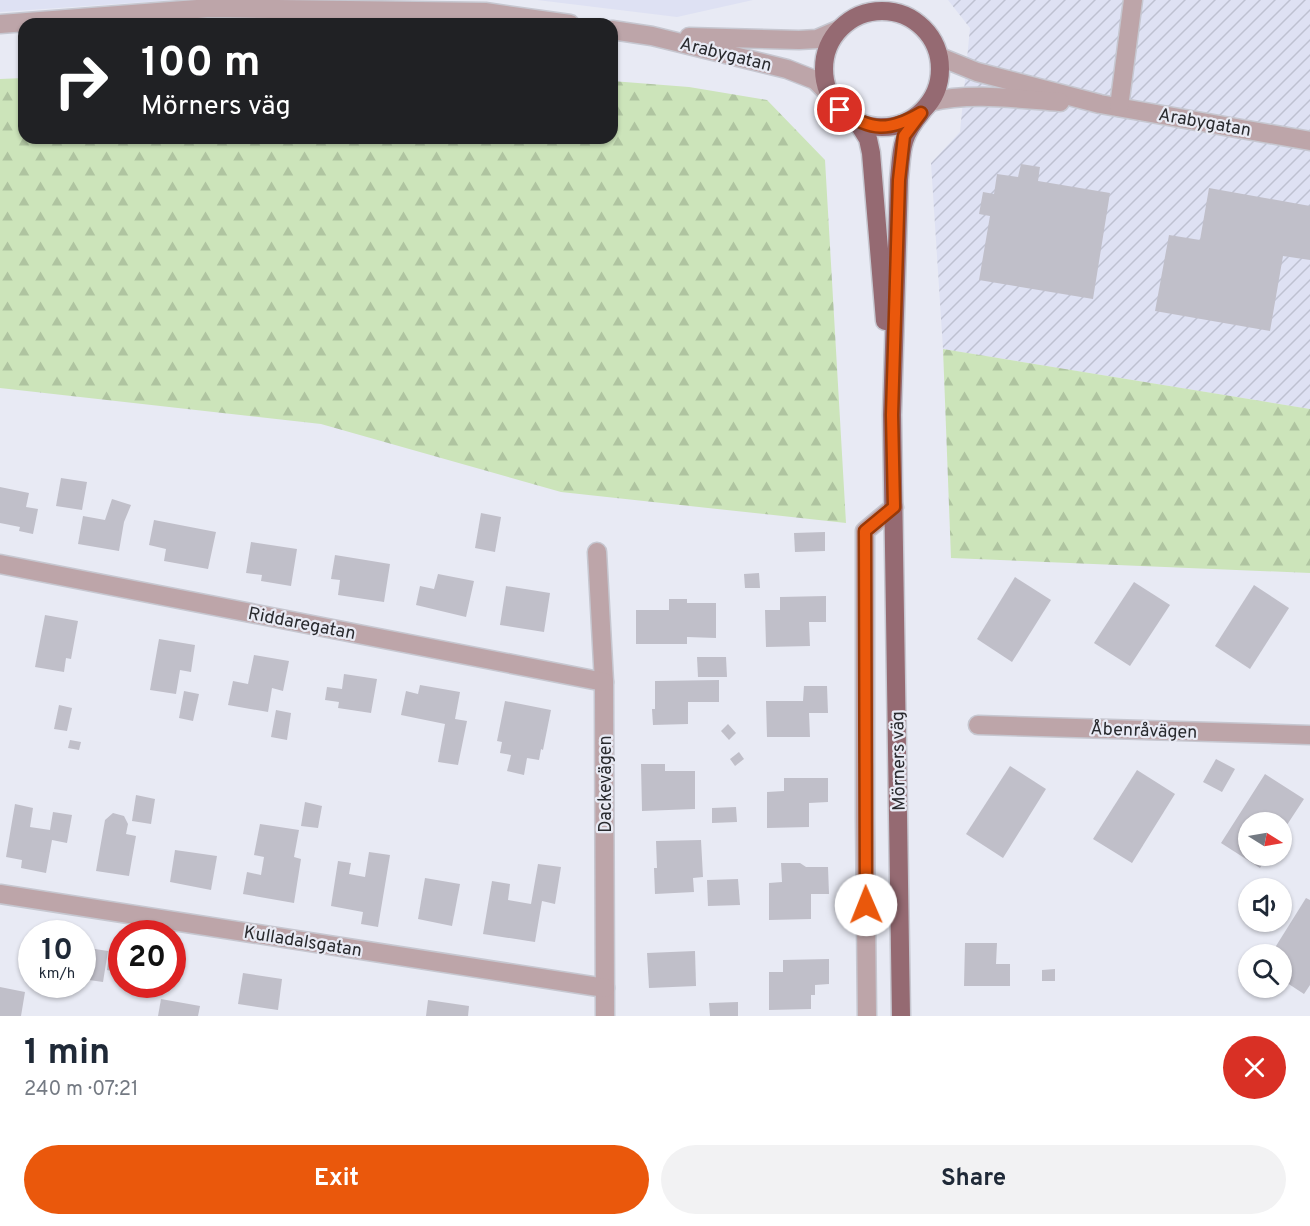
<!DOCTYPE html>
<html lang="en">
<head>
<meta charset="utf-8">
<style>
  body { margin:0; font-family:Overpass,sans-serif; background:#f2f2f3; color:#1f2937; height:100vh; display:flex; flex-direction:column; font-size:22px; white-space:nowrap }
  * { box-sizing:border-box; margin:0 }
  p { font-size:20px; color:#747a83 }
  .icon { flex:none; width:33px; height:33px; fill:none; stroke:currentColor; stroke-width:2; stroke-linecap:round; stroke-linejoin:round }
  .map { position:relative; height:1016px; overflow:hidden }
  .drawer { display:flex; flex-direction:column; background:#fff; flex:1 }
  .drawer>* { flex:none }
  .hud { position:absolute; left:18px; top:18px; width:600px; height:126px; border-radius:18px; box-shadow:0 2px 4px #0004; background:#202124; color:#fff; overflow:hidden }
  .needle { width:39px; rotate:101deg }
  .buttons { position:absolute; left:1238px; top:812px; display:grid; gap:12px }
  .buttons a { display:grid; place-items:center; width:54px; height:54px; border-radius:50%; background:#fff; box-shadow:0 2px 4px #0004; font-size:30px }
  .speed { position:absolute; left:18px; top:920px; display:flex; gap:12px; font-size:30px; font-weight:700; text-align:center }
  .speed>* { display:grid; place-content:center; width:78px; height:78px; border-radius:50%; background:#fff; box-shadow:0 2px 4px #0004; line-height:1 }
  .speed small { font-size:15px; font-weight:400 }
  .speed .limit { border:9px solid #d22; background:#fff; color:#111 }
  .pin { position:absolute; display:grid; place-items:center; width:51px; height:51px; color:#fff; margin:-26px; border:3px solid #fff; border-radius:50%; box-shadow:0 2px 6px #0007 }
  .me { position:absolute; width:66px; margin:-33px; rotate:359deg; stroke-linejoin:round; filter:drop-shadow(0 0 4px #0008) }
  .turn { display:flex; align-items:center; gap:21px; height:126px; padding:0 24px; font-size:27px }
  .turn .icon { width:78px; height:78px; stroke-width:2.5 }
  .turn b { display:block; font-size:42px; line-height:51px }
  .round { display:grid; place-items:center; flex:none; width:63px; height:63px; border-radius:32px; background:#f2f2f3 }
  .head { display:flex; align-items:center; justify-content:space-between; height:102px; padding:0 24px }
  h1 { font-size:36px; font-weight:700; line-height:45px }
  .action { display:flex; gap:12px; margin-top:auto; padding:12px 24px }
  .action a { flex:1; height:69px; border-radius:36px; background:#ea580c; color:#fff; font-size:24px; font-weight:700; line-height:69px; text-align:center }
  .action a+a { background:#f2f2f3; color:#1f2937 }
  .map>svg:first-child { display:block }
</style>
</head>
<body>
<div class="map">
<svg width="1310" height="1016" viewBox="0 0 1310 1016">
  <defs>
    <pattern id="industrial-furrows" width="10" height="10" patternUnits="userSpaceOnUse" patternTransform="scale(1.5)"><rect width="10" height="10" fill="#dee1f3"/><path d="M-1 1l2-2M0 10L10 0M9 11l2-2" fill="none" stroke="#bec1d1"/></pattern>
    <pattern id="forest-firs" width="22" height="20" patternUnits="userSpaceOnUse" patternTransform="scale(1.5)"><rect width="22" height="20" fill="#cce4ba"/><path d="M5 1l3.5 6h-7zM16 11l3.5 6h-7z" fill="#afc4a0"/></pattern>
  </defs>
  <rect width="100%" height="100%" fill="#e8eaf4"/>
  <g fill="#dee1f3">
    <path d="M0 0H176L0 12Z"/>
    <path d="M537 0H753L677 17Z"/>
  </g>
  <path fill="url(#industrial-furrows)" d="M948 0H1310V409L943 349 931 163 960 132 970 28Z"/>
  <g fill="url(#forest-firs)">
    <path d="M24 78V138H612V81L689 87 767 100 825 160 846 523 561 492 321 424 0 388V79Z"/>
    <path d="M943 349 1310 409V573L951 558Z"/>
  </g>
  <g fill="#c0bfc9">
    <path d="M1021 164 1040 167 1038 181 1110 193 1093 299 979 280 990 216 979 214 983 192 994 194 997 174 1018 177Z"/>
    <path d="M1209 188 1310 206V260L1283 256 1270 331 1155 311 1169 235 1200 240Z"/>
    <path d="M61 478 87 482 82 510 56 506Z"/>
    <path d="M0 487 29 493 26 507 38 509 33 534 19 531 20 527 0 523Z"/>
    <path d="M112 499 131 505 124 522 119 551 78 544 83 516 105 520Z"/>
    <path d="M481 513 501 517 495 552 475 548Z"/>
    <path d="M154 520 216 532 208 569 164 561 166 549 149 545Z"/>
    <path d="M825 532V551L795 552 794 533Z"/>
    <path d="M251 542 297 549 291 586 261 581 262 575 246 573Z"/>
    <path d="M335 555 390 564 384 602 338 595 340 580 331 579Z"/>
    <path d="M759 573 760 588H745L744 574Z"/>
    <path d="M438 574 474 581 466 617 416 605 420 586 434 589Z"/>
    <path d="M1015 577 1051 600 1012 662 977 639Z"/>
    <path d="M1134 582 1170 605 1130 666 1094 643Z"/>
    <path d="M1254 585 1289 608 1250 669 1215 646Z"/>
    <path d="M506 586 550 593 544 632 500 625Z"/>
    <path d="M826 596V622H809L810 646 766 647 765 610H780V597Z"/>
    <path d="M669 599H687V603H716V638L687 637V644H636V610H669Z"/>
    <path d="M45 615 78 621 71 659 66 658 64 672 35 667Z"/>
    <path d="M159 639 195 645 191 672 180 670 176 694 150 690Z"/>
    <path d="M254 655 289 661 283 691 272 688 268 712 228 705 233 681 248 684Z"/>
    <path d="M697 657H726L727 677H698Z"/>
    <path d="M344 674 377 679 371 713 338 708 339 702 325 700 327 687 342 689Z"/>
    <path d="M719 680V702H688V724L653 725 652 709H655V681Z"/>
    <path d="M420 685 460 692 455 719 467 721 458 765 438 762 445 724 401 715 406 691 418 694Z"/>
    <path d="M804 686H827L828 713H809L810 737H767L766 701H803Z"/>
    <path d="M184 691 199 694 193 721 179 718Z"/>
    <path d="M505 701 551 710 543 750 541 749 539 760 527 758 524 775 507 771 511 755 500 753 502 742 497 741Z"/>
    <path d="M59 705 72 708 67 731 54 729Z"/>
    <path d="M276 710 291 713 287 740 271 737Z"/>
    <path d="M728 724 736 733 729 740 721 731Z"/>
    <path d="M70 740 81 742 79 750 68 748Z"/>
    <path d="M739 752 744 759 735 766 730 759Z"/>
    <path d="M1216 759 1235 769 1222 792 1203 782Z"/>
    <path d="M641 764H665V771H695V809L642 811Z"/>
    <path d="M1010 766 1046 789 1003 858 966 834Z"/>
    <path d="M1137 770 1175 794 1132 863 1093 839Z"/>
    <path d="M1265 774 1304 799 1281 834V822H1248V855H1268L1260 868 1221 843Z"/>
    <path d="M784 778H828V802L809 803V827L767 828V792L784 791Z"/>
    <path d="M136 795 155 799 151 824 132 821Z"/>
    <path d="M305 802 322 806 318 828 301 826Z"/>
    <path d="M15 804 33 808 30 827 50 830 53 812 72 815 67 843 52 840 46 873 21 868 22 860 6 857Z"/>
    <path d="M736 807 737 822 712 823V808Z"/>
    <path d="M113 813 124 816 128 824 126 834 136 836 129 876 96 871 105 820Z"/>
    <path d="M260 824 299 830 294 857 301 859 294 903 243 894 247 872 261 875 264 857 254 855Z"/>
    <path d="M701 840 703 877 693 878 694 892 655 894 654 868H657L656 841Z"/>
    <path d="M175 850 217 856 211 890 170 882Z"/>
    <path d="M369 852 390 855 378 927 361 924 363 912 331 906 338 861 351 863 349 874 365 877Z"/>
    <path d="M781 863H800L806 867H828L829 894H811V919L769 920V883L782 882Z"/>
    <path d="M538 864 561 867 555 904 542 901 535 942 483 934 492 881 510 884 508 900 531 904Z"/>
    <path d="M425 878 460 884 452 926 418 919Z"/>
    <path d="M738 879 740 905 708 906 707 880Z"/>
    <path d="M1306 898 1310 900V985L1304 994 1281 979V954H1271Z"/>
    <path d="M965 943H997L996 964H1010V986H964Z"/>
    <path d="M82 947 108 951 103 982 82 979Z"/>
    <path d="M110 947 122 949V973L107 970Z"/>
    <path d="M695 951 696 986 649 988 647 953Z"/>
    <path d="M829 959V984L815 985V995H811V1009L769 1010V972H783V960Z"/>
    <path d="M1055 969V981H1042V970Z"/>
    <path d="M243 973 282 979 278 1010 238 1004Z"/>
    <path d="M0 987 25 992 21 1016H0Z"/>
    <path d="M161 999 200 1006 198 1016H158Z"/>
    <path d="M428 1000 469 1006 468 1016H426Z"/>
    <path d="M738 1002V1016H710L709 1003Z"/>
  </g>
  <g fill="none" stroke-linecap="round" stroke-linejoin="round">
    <defs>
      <g id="minor">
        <path d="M0 24 210 8 485 12 570 24"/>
        <path d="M612 30 652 36 787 69 815 80 829 94"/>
        <path d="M689 37 799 40 817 39 838 30"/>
        <path d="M940 57 977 72 1100 104 1310 141"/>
        <path d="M930 102C971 92 1018 99 1060 102"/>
        <path d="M1119 107 1133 0"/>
        <path d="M597 552 604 682 605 1016"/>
        <path d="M0 564 604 682"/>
        <path d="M978 725 1310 735"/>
        <path d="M0 894 605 988"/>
        <path d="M867 1016 865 817V531L894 507"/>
      </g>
      <g id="major">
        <circle cx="882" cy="69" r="58"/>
        <path d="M858 123 868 139 871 153 885 321"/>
        <path d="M901 1016 892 415 899 180C902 149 900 138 921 113"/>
      </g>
    </defs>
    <use href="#minor" stroke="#c6c7d0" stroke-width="21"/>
    <use href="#major" stroke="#c6c7d0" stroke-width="21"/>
    <use href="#minor" stroke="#bda5a9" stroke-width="18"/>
    <use href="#major" stroke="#956a72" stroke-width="18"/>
  </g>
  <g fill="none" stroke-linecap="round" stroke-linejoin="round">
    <defs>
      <path id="route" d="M840 110C871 131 889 132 921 113L904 136 899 180 892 415 894 507 865 531 866 905"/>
    </defs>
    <use href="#route" stroke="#983908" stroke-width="15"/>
    <use href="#route" stroke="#ea580c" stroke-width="10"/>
  </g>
  <g text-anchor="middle" stroke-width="4.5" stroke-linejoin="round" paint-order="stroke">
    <g font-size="18" fill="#292a2e" stroke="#e8eaf4">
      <text transform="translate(726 54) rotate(14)" y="6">Arabygatan</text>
      <text transform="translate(1205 122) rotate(10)" y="6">Arabygatan</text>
      <text transform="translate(302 623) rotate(11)" y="6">Riddaregatan</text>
      <text transform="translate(1144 730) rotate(2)" y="6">Åbenråvägen</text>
      <text transform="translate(898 761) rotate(-91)" y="6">Mörners väg</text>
      <text transform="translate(605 784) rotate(-90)" y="6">Dackevägen</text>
      <text transform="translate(303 941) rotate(9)" y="6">Kulladalsgatan</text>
    </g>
  </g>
</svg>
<div class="buttons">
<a><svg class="needle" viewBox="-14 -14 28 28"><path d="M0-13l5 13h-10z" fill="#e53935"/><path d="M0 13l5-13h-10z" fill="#747a83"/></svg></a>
<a><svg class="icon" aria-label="sound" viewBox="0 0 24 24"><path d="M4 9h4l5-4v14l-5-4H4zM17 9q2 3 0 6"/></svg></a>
<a><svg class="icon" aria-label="search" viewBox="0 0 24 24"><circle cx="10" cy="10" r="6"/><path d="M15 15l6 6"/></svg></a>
</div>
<div class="speed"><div>10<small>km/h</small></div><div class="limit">20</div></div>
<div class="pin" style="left:840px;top:110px;background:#d93025"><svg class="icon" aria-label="arrive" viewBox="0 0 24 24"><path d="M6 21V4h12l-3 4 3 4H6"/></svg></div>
<svg class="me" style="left:866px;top:905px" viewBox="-20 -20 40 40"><circle r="19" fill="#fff"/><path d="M0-13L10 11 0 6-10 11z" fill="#ea580c"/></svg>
<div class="hud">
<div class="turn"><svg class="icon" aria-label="right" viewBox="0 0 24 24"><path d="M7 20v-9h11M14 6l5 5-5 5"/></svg><div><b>100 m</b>Mörners väg</div></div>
</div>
</div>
<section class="drawer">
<div class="head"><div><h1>1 min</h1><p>240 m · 07:21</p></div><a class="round" style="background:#d93025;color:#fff"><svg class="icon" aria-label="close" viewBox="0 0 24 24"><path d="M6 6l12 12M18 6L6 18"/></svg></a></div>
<div class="action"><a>Exit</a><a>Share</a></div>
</section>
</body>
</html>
